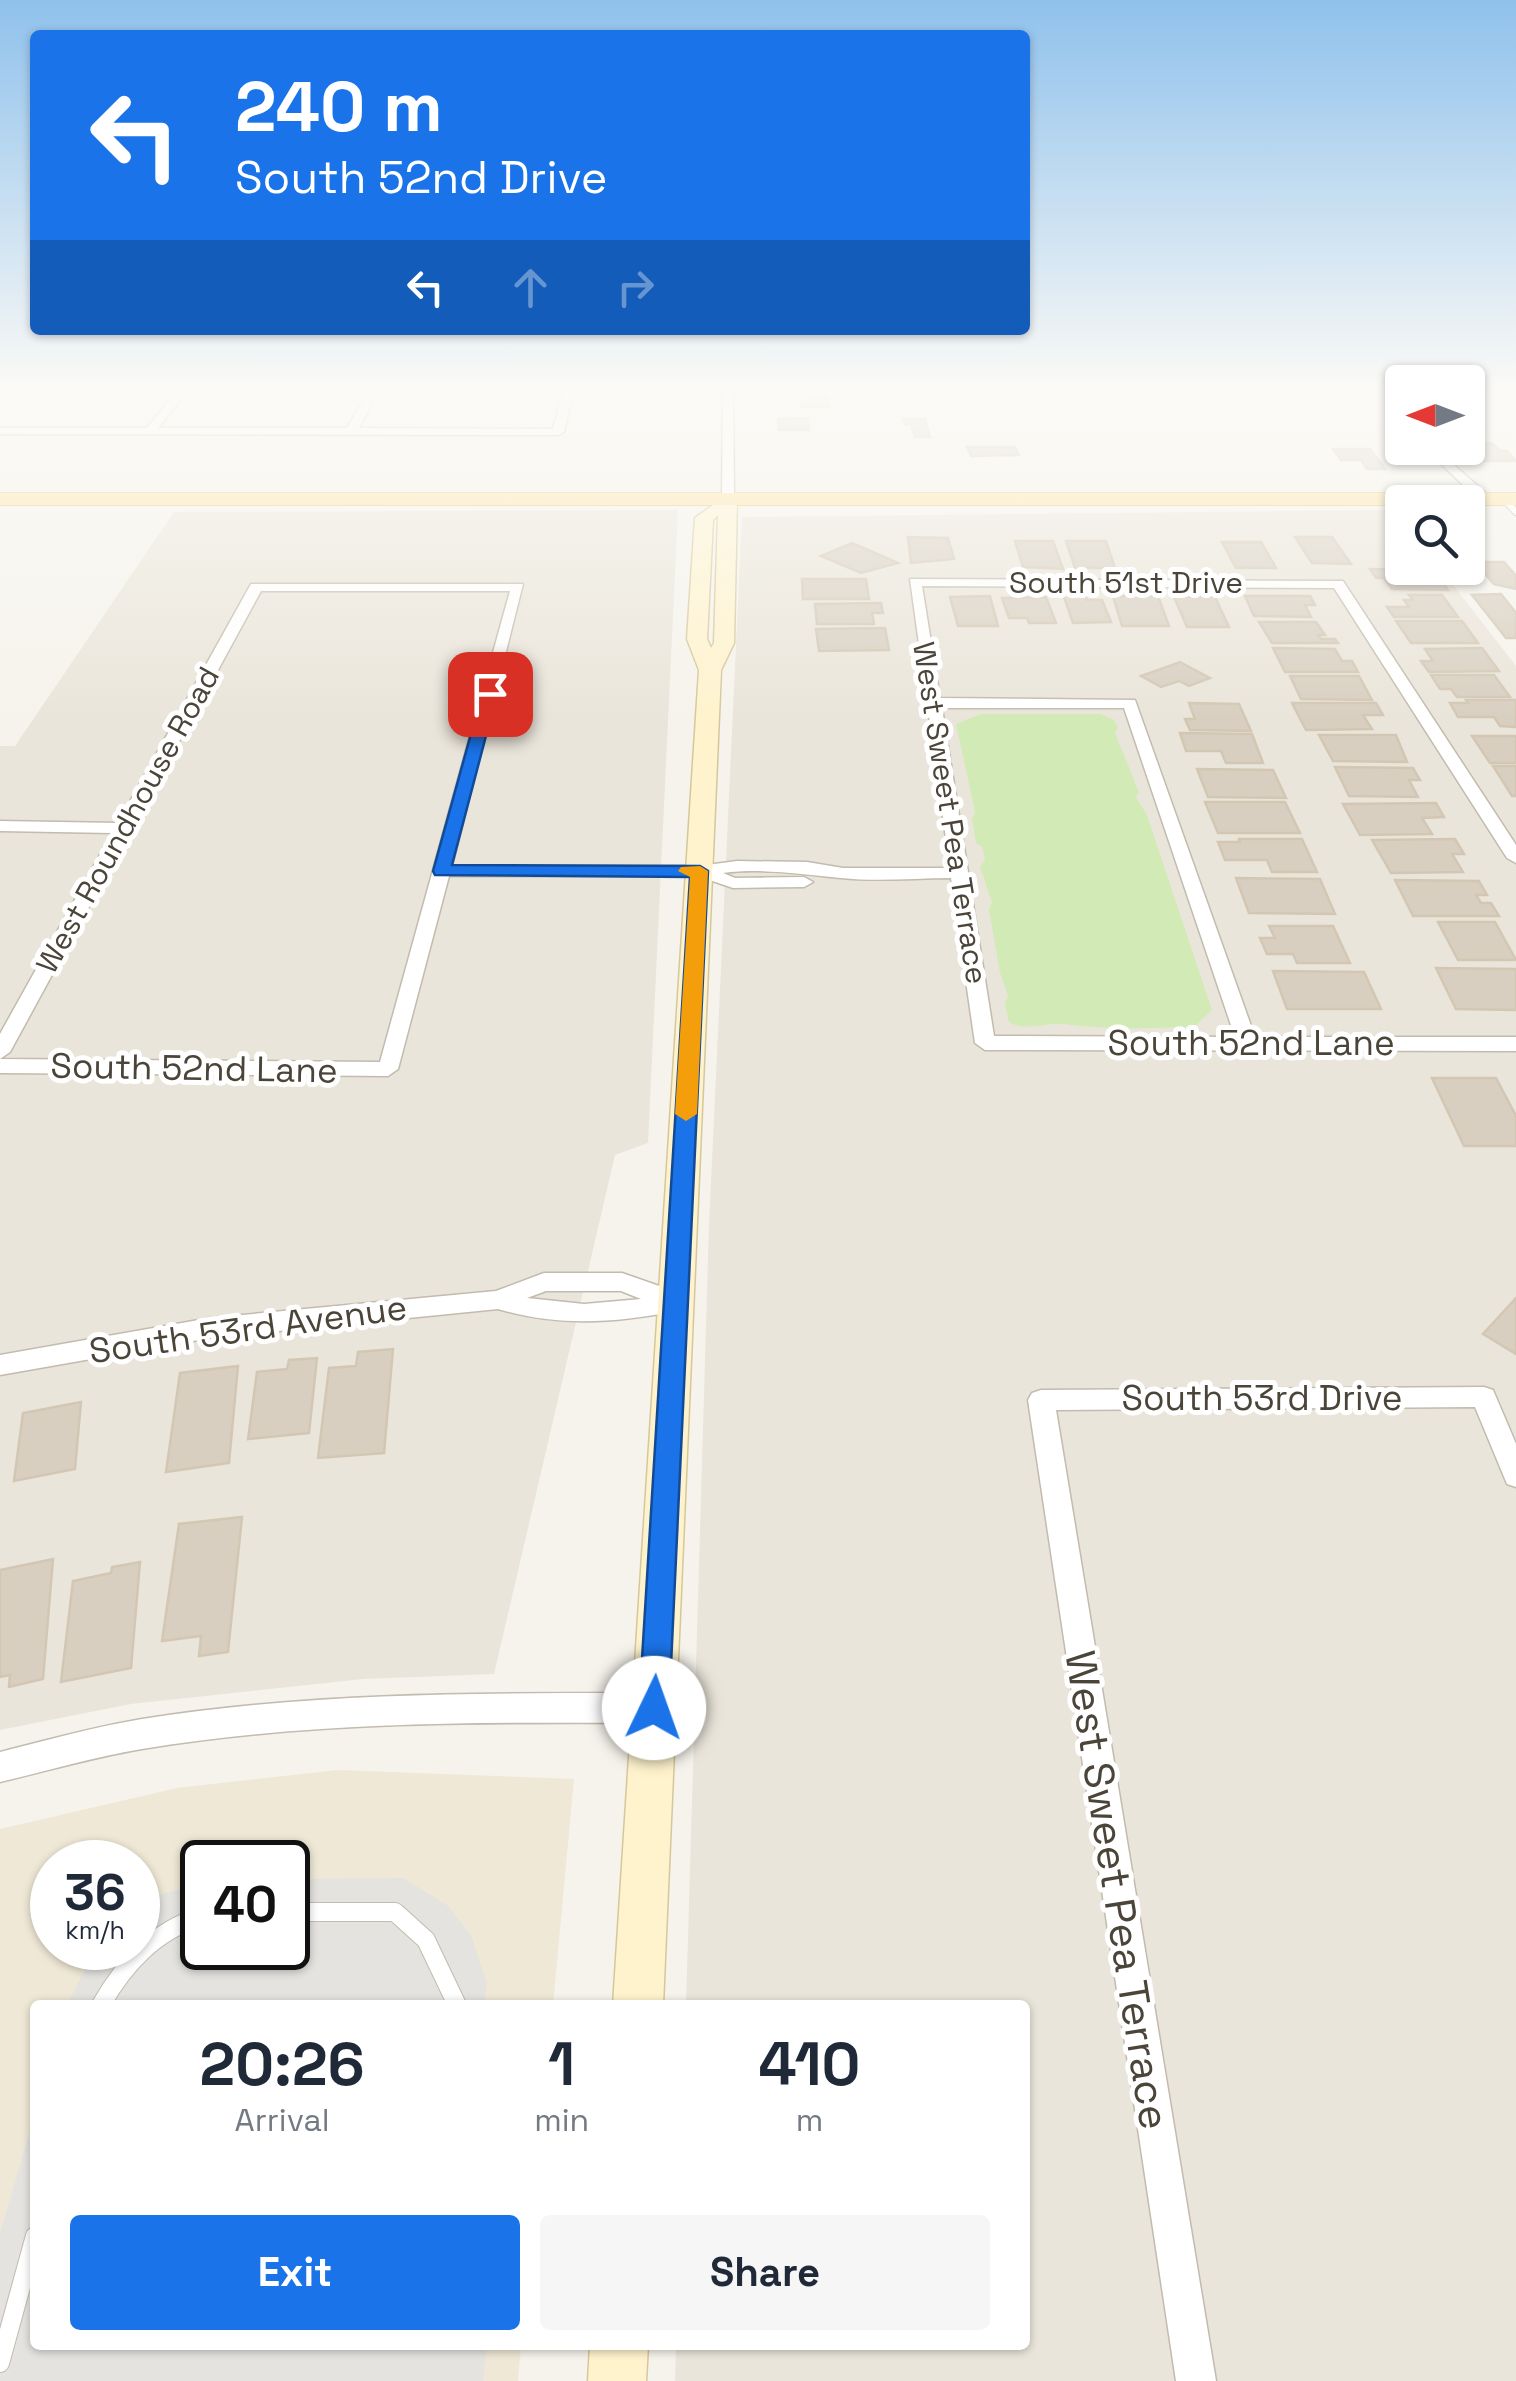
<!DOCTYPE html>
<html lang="en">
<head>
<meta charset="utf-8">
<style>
  body { margin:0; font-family:"Space Grotesk",sans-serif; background:#f6f6f7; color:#1f2937; height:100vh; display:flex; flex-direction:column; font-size:38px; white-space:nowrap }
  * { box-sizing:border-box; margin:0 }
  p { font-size:32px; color:#747a83 }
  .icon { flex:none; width:55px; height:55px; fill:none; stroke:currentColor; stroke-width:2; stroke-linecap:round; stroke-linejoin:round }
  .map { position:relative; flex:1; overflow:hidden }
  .side { position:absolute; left:30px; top:2000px; width:1000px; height:350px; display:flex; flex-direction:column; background:#fff; border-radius:10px; box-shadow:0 2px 8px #0004 }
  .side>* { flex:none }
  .top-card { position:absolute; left:30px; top:30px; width:1000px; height:305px; border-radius:10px; box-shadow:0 2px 8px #0004; background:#1a73e8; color:#fff; overflow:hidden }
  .needle { width:65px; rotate:270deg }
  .tools { position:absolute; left:1385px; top:365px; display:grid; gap:20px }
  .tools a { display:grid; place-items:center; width:100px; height:100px; border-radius:10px; background:#fff; box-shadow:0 2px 8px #0004; font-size:50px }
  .speed { position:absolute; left:30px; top:1840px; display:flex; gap:20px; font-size:50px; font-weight:700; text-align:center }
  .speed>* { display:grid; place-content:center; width:130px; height:130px; border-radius:50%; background:#fff; box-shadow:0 2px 8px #0004; line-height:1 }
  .speed small { font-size:25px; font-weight:400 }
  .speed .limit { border:5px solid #111; border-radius:15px; background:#fff; color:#111 }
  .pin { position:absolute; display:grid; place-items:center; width:85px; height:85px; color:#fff; margin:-42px; border-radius:20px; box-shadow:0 5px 15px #0006 }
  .me { position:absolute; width:110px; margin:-55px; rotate:3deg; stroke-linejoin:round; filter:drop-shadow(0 0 8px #0008) }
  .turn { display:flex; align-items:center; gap:35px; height:210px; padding:0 40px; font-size:45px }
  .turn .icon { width:130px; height:130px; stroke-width:2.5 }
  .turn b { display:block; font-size:70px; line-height:85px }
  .lanes { display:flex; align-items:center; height:95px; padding:0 40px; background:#0003; justify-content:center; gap:50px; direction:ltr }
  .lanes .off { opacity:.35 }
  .eta { display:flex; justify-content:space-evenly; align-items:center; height:170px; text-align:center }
  .eta b { font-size:60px; font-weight:600; line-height:70px }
  .primary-button { display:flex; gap:20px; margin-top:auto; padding:20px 40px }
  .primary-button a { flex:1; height:115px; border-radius:10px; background:#1a73e8; color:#fff; font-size:40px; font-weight:600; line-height:115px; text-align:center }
  .primary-button a+a { background:#f6f6f7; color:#1f2937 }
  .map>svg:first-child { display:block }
</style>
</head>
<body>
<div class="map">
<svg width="1516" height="2381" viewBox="0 0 1516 2381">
  <rect width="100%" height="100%" fill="#f6f3ec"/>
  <g fill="#eae5da">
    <path d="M678 510 648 1143 615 1155 494 1674 363 1679 131 1704 0 1730V746H15L174 512Z"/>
    <path d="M1395 510 1402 519V568H1440L1516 666V2381H675L676 2345H1025V2005H686L709 1225 742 517Z"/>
  </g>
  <path fill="#efe8d6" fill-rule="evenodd" d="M337 1770 574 1779 553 2005H35V2345H521L518 2381H0V1829L177 1788ZM52 1862H138V1948H52ZM202 1862H288V1948H202Z"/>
  <path fill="#d2eab5" d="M981 714H1101L1114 720 1118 728 1115 733 1139 792 1136 797 1147 815 1212 1010 1194 1027C1150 1028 1107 1030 1064 1024 1045 1022 1026 1032 1009 1022L1005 1004 1008 995 1000 973 989 909 992 902 980 867 985 859 982 847 976 843 972 819 975 812 956 724Z"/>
  <g fill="#e5e3e0">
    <path d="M403 1878 447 1905 471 1935 487 1984 484 2005H67L86 1967 102 1948H138V1911L162 1894 202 1883V1948H288V1879Z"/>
    <path d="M35 2114V2345H487L483 2381H0V2233Z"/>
  </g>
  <g fill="#d8cfc1" stroke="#d3c7b4" stroke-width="2.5">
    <path d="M809 396H827L828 407H802V402H809Z"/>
    <path d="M807 418 809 430H779L778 419Z"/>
    <path d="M903 419H925L930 437H915L911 424H904Z"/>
    <path d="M1492 443 1500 451H1507L1516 461H1478L1469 451H1474L1468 444Z"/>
    <path d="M967 447H1015L1019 455 971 456Z"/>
    <path d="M1333 449H1370L1385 469H1367L1361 460H1341Z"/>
    <path d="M908 537 948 538 954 559 911 563Z"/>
    <path d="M1295 537H1332L1351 564 1312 563Z"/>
    <path d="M1015 541H1053L1063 569 1023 567Z"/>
    <path d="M1066 541H1106L1115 568H1075Z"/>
    <path d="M1222 542H1261L1276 568H1236Z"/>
    <path d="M852 543 898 563 861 573 821 556Z"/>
    <path d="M1475 562H1504L1516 576V589L1494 584Z"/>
    <path d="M1370 569 1434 570 1448 590 1392 589 1384 578H1376Z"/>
    <path d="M802 579H866L869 599H803Z"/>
    <path d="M1063 594H1085L1087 600H1102L1111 622 1073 623Z"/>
    <path d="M1501 594 1516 613V638H1506L1472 595Z"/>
    <path d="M1409 595H1442L1458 617H1394L1387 607H1409L1404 600H1413Z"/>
    <path d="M990 596 998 626H958L950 597Z"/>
    <path d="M1113 596H1158L1169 626H1122Z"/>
    <path d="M1245 596H1310L1315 605H1305L1311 617 1254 616Z"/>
    <path d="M1046 597 1056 623H1029L1027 618H1009L1002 598Z"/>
    <path d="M1174 597H1215L1229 627H1187Z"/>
    <path d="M881 603 883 613H872L874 624H817L815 604Z"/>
    <path d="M1396 621H1462L1478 643H1411Z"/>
    <path d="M1259 622H1316L1325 635H1318L1321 639H1335L1338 643H1272Z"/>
    <path d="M885 628 889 650 819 651 816 629Z"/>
    <path d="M1273 648 1335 649 1342 661H1352L1358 672H1285Z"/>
    <path d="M1482 648 1499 671 1429 672 1421 661H1433L1425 649Z"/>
    <path d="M1180 662 1210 678 1189 686 1179 681 1161 687 1141 676Z"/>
    <path d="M1431 675H1494L1510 697H1457L1451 689H1440Z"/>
    <path d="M1290 676H1359L1372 700 1301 699Z"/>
    <path d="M1466 700H1516V727L1500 726 1494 717H1458L1450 703H1468Z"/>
    <path d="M1189 703 1239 704 1251 731 1190 730 1185 719H1195Z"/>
    <path d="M1292 703H1376L1383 715H1363L1372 729 1306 730Z"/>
    <path d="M1180 733 1252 734 1263 763H1226L1221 751H1186Z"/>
    <path d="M1319 735H1396L1407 762 1333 761Z"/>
    <path d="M1472 736H1516V763H1490Z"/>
    <path d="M1493 766H1516V796H1512Z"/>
    <path d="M1335 767 1413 768 1420 780H1409L1418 797 1349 796Z"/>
    <path d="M1197 769 1273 770 1286 798 1208 797Z"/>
    <path d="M1205 802H1285L1300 833H1218Z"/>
    <path d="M1436 803 1444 817 1422 818 1432 834 1360 835 1343 804Z"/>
    <path d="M1239 839H1302L1317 872H1272L1267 860H1225L1218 842H1240Z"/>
    <path d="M1455 839 1464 854H1452L1463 872 1391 873 1372 840Z"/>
    <path d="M1236 878 1320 879 1335 914 1249 913Z"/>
    <path d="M1395 880 1479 881 1487 895H1476L1481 903H1491L1499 916H1413Z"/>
    <path d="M1438 922H1495L1516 960H1458Z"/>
    <path d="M1269 926H1333L1350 963H1297L1293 954H1267L1260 938H1275Z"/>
    <path d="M1436 968 1516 969V1010L1456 1009Z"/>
    <path d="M1273 971 1364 972 1381 1009H1287Z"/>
    <path d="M1432 1078H1496L1516 1116V1146H1464Z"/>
    <path d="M1516 1298V1354L1483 1334Z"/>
    <path d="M393 1349 384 1453 318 1458 329 1368 356 1366 358 1352Z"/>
    <path d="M317 1358 309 1433 248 1439 257 1372 287 1369 289 1360Z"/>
    <path d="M238 1366 229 1463 166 1472 180 1373Z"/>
    <path d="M81 1402 75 1469 14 1481 23 1413Z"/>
    <path d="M242 1517 228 1652 199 1656 201 1636 162 1641 179 1524Z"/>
    <path d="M53 1559 43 1679 9 1687 10 1675 0 1677V1570Z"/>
    <path d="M140 1562 131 1668 61 1682 73 1581 111 1573 112 1567Z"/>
  </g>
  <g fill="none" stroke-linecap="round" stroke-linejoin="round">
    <defs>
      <path id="lane-far1" d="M1504 499 1516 512"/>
      <g id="lane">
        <path d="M288 1912H395L426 1940 457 2005"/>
        <path d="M101 2005C125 1963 155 1931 202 1916"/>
        <path d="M0 2363 35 2236"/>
      </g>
      <g id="street">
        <path d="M179 388H190L158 428H347L370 388H380L359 428 553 429 564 388H574L564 432 558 435 0 434V428H147Z"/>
        <path d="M723 388H733L734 499 728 503 722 499Z"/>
        <path d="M1373 388H1384L1402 410V419Z"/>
        <path d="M1424 448H1435L1489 496V502H1481Z"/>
        <path d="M910 579 1343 581 1516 845V863L1507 858 1334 588 922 586 940 698 1135 700 1255 1037H1516V1051L985 1050 975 1043 951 878C915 878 877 882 841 878 801 874 762 868 723 873L735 878 804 877 813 882 804 887 733 888 698 876H449L398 1069 388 1076 0 1073V1059L380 1062 510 591H261L10 1052 0 1059V1034L112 833 0 831V821L118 823 251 584H523L452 866H699L737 861 807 862 843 868H950ZM942 708H1124L1235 1037 994 1036Z"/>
        <path d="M544 1273H622L685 1295 688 1302 685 1309 676 1311C615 1323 558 1327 498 1309L210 1338 0 1375V1355L210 1318 496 1291ZM546 1291H621L641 1299 584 1304 527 1298Z"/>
        <path d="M1484 1387 1493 1390 1516 1444V1487L1507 1484 1475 1407 1056 1410 1216 2381H1176L1028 1400 1032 1393 1041 1390Z"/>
        <path d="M654 1693 665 1698 669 1708 665 1718 654 1723C483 1722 311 1721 142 1749 94 1757 47 1771 0 1782V1752C47 1740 94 1727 142 1719 311 1692 483 1693 654 1693Z"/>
      </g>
      <g id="secondary">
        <path d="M728 494 737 499 734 643 721 670 663 2005H613L699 670 687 639 695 518ZM718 515 714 643 711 648 707 639 713 520Z"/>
        <path d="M590 2345H648L646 2381H588Z"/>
      </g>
      <rect id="primary" x="0" y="493" width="1516" height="12"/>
    </defs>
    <use href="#lane-far1" stroke="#c2bbae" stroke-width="8"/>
    <use href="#lane" stroke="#c2bbae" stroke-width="20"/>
    <use href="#street" stroke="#c2bbae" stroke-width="3"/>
    <use href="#secondary" stroke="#d6c79b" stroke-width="3"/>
    <use href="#primary" stroke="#e6c16a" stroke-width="2"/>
    <use href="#lane-far1" stroke="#fff" stroke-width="6"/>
    <use href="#lane" stroke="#fff" stroke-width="18"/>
    <use href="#street" fill="#fff" fill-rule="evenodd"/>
    <use href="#secondary" fill="#fff3cd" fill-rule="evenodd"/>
    <use href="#primary" fill="#ffe39c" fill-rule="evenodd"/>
  </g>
  <linearGradient id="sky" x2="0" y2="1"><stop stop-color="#8fc1ec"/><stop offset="0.54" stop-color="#fbfaf6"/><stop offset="1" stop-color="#fbfaf6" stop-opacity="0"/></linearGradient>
  <rect width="1516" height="721" fill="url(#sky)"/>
  <path fill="#1a73e8" stroke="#114b97" stroke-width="2.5" d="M490 689 497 694 452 865 700 866 708 871 669 1708 665 1718 654 1723 643 1718 639 1708 690 877 435 875 433 871 482 694Z"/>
  <path fill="#f59e0b" d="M700 866 708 871 697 1114 686 1121 675 1114 690 877 678 871 681 867Z"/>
  <g text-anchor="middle" stroke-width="10" stroke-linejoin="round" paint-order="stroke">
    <g font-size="30" fill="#4b4439" stroke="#fff">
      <text x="1126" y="593">South 51st Drive</text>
      <text transform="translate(950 813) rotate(81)" y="10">West Sweet Pea Terrace</text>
      <text transform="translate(128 820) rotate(-61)" y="10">West Roundhouse Road</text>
    </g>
    <g font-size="35" fill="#4b4439" stroke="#fff">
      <text x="1251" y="1055">South 52nd Lane</text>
      <text transform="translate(194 1068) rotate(1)" y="12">South 52nd Lane</text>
      <text transform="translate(248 1329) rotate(-8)" y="12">South 53rd Avenue</text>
      <text x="1262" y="1410">South 53rd Drive</text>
    </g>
    <g font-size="42" fill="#4b4439" stroke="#fff">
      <text transform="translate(1118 1890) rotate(81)" y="15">West Sweet Pea Terrace</text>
    </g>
  </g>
</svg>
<div class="tools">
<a><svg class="needle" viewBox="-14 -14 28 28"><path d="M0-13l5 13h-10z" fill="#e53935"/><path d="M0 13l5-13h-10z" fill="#747a83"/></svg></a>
<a><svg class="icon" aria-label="search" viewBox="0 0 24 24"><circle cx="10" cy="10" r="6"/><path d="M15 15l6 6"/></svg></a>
</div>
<div class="speed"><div>36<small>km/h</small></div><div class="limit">40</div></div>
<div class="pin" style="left:490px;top:694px;background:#d93025"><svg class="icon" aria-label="arrive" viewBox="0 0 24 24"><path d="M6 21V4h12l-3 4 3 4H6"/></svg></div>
<svg class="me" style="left:654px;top:1708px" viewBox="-20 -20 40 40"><circle r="19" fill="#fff"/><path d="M0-13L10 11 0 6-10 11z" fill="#1a73e8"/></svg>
<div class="top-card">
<div class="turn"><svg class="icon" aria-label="left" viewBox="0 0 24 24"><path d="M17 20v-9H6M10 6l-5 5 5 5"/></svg><div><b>240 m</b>South 52nd Drive</div></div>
<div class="lanes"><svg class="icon" aria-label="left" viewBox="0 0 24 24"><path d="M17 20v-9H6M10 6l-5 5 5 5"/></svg><svg class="icon off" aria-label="ahead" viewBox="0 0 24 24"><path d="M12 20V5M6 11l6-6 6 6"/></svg><svg class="icon off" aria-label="right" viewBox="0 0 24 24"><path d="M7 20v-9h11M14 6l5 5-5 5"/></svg></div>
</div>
<section class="side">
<div class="eta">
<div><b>20:26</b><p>Arrival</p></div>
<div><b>1</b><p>min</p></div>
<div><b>410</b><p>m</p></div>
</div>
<div class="primary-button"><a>Exit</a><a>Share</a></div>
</section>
</div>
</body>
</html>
